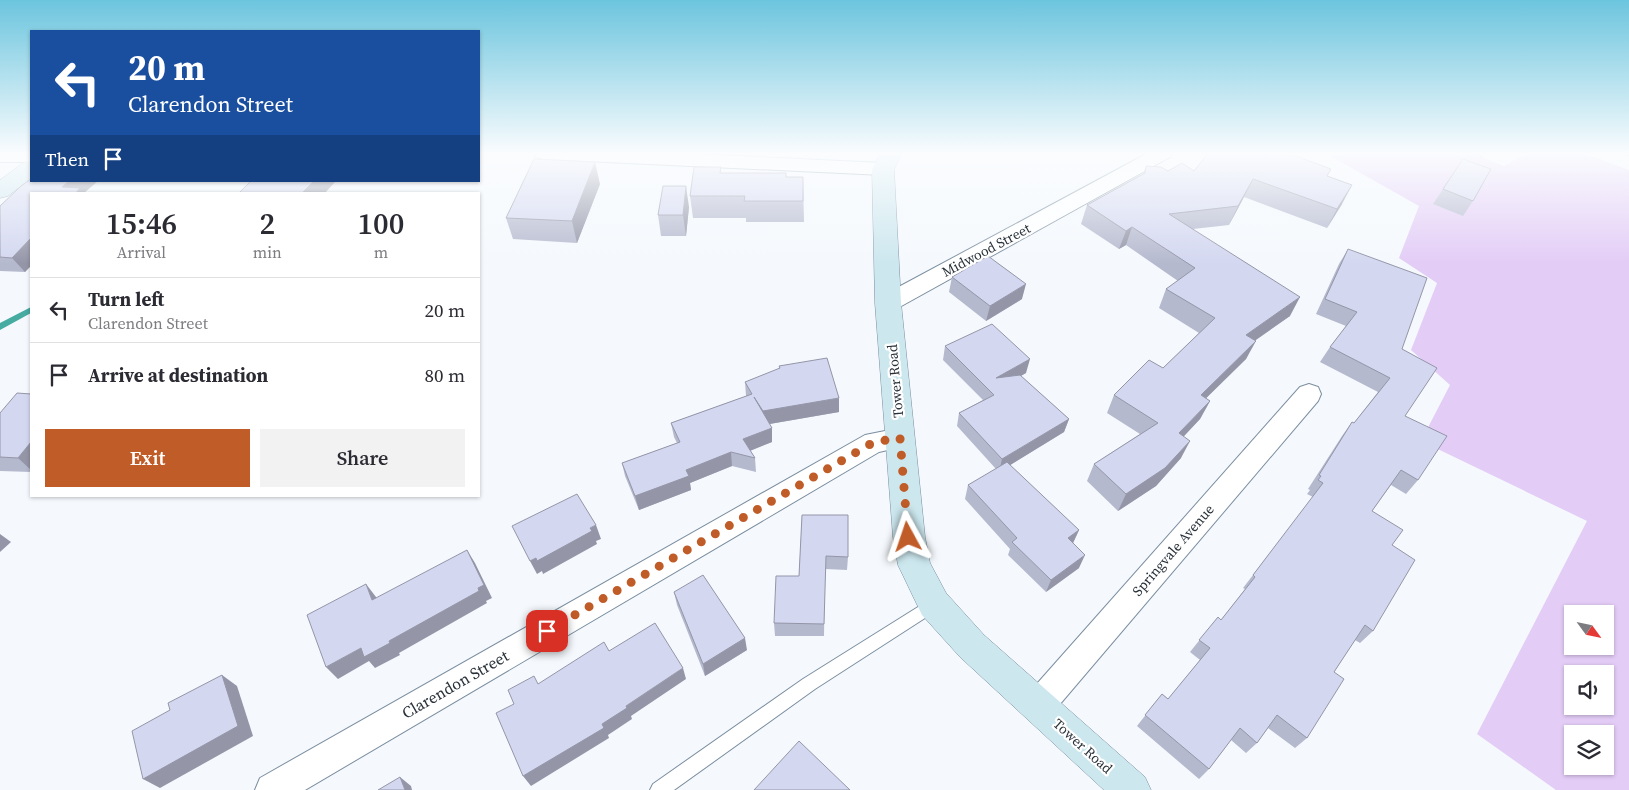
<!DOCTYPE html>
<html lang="en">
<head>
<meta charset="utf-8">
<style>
  body { margin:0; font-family:"Source Serif 4",serif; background:#f2f2f3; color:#2b2b33; height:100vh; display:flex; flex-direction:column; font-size:19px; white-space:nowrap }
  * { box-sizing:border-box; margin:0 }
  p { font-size:16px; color:#7c7c81 }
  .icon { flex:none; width:28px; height:28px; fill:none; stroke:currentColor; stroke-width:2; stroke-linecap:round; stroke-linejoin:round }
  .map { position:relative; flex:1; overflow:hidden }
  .sheet { position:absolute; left:30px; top:192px; width:450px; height:305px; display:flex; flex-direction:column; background:#fff; border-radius:0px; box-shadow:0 1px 4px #0004 }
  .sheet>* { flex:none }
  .hud { position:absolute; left:30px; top:30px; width:450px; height:152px; border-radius:0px; box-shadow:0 1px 4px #0004; background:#1a4fa0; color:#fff; overflow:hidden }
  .needle { width:32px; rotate:123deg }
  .controls { position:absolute; left:1564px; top:605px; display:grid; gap:10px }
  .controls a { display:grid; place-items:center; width:50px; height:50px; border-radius:0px; background:#fff; box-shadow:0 1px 4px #0004; font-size:25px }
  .pin { position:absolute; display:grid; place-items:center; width:42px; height:42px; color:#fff; margin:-21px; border-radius:10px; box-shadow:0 2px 8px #0006 }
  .me { position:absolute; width:55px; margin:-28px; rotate:355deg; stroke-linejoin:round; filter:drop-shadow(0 0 4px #0008) }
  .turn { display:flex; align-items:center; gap:18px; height:105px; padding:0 15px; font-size:22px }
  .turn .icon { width:65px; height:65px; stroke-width:2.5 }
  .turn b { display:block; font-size:35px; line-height:42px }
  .then { display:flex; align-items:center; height:48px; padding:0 15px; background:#0003; gap:10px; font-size:19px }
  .eta { display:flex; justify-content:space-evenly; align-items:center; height:85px; text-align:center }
  .eta b { font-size:30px; font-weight:600; line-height:35px }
  .button { display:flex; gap:10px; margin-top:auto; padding:10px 15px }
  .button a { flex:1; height:58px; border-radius:0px; background:#c05c28; color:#fff; font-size:20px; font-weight:600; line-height:58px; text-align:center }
  .button a+a { background:#f2f2f3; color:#2b2b33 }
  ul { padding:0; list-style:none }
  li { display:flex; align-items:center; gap:15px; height:65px; padding:0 15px; border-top:1px solid #e1e1e2 }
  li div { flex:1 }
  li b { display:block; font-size:19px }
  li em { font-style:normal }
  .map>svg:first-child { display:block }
</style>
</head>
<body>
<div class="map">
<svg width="1629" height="790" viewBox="0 0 1629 790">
  <rect width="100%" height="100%" fill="#f5f9fd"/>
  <path fill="#e3ccf6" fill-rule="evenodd" d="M1325 153H1487L1482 157 1504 166 1527 153H1583L1629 170V790H1556L1477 734 1587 521 1421 441 1450 385 1411 350 1437 283 1399 258 1419 206ZM1572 614H1605V646H1572ZM1572 674H1605V706H1572ZM1572 734H1605V766H1572Z"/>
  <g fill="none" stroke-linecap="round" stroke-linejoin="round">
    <path fill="#46aba1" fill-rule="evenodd" d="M31 307V313L0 330V323Z"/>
    <defs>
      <path id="lane" d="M934 597 939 599 941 604 939 609 815 689 674 790H650L653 784 803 679Z"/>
      <g id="street">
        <rect x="0" y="153" width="31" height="9"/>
        <path d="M534 153H673L883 163 890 165 893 169 890 173 883 175 543 159 536 157Z"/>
        <path d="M1148 153H1172L1170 157 896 309 888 311 880 309 877 303 880 297Z"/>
        <path d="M1309 384 1318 387 1321 394 1318 401 1049 717 1038 722 1027 717 1022 706 1027 695 1300 387Z"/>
        <path d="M900 428 909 431 913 438 909 445 879 452 305 790H255L260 778 865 435Z"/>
      </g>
      <g id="secondary">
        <path d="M881 153H902L894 169 901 303 925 537 930 563 946 593 984 635 1145 777 1151 790H1104L960 657 922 615 898 565 893 537 875 303 872 169Z"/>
        <path d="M31 161V178L8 196 0 198V180L23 163Z"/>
      </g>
    </defs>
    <use href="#lane" stroke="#7b8ea0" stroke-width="2"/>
    <use href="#street" stroke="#7b8ea0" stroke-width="2"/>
    <use href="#secondary" stroke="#7b8ea0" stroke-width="1"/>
    <use href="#lane" fill="#fff" fill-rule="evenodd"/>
    <use href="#street" fill="#fff" fill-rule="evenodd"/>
    <use href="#secondary" fill="#cce7ee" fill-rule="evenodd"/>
  </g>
  <g fill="#b5b9ce">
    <path d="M1617 153H1629V157Z"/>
    <path d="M1296 156 1327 176 1342 204 1327 228 1244 197 1229 225 1193 229 1290 316 1255 340 1246 359 1206 398 1210 401 1200 419 1184 436 1181 458 1156 486 1118 511 1087 481 1094 464 1140 434 1107 413 1114 395 1163 368 1199 333 1159 308 1166 289 1178 281 1126 245 1119 249 1081 224 1087 205 1143 174 1146 166 1168 171H1194Z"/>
    <path d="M1463 159 1473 201 1463 216 1433 204Z"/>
    <path d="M721 173 787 177H803L804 222H746V218H693L690 196Z"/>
    <path d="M600 184 577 243 513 239 506 218Z"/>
    <path d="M84 193 25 272 0 271V206Z"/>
    <path d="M689 207 686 236H661L658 215Z"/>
    <path d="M1348 249 1402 349 1405 416 1418 480 1406 494 1391 485 1372 511 1392 545 1373 631 1360 643 1355 640 1334 672 1307 738 1295 748 1268 728 1257 743 1246 753 1231 740 1209 769 1199 779 1137 726 1162 694 1168 699 1200 660 1190 652 1218 617 1221 620 1245 589 1243 588 1313 497 1307 494 1310 490 1308 489 1342 436 1352 422 1354 423 1378 392 1320 362 1330 347 1346 326 1316 314 1339 264Z"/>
    <path d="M952 277 1022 299 986 321 949 292Z"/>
    <path d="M945 346 1026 373 1021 376 1069 419 1064 432 1010 465 1079 530 1073 543 1079 568 1046 592 1008 555 1010 549 965 499 968 485 996 469 957 426 959 413 983 400 943 360Z"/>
    <path d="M779 366 839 412 769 424 772 428V442L750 450 755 458 756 472 732 466 690 483 691 490 639 510 625 476 622 463 677 443 674 437 671 423 746 396 745 382 779 369Z"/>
    <path d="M31 394V472L0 471V413Z"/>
    <path d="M802 515 848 557 847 570 825 569 824 636H775L774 623 799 576Z"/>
    <path d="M674 592 747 650 705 676 677 605Z"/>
  </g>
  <g fill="#9496a8">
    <path d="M595 162 600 184 577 243 572 221Z"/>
    <path d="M1253 179 1244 197 1229 225 1238 206Z"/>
    <path d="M69 181H98L84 193 85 194H67L62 187Z"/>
    <path d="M314 181H336L324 194H301Z"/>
    <path d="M1352 185 1342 204 1327 228 1337 209Z"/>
    <path d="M686 186 689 207 686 236 683 215Z"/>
    <path d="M1132 227 1126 245 1119 249 1126 231Z"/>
    <path d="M31 238V266L25 272 12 258Z"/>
    <path d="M1026 284 1022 299 986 321 990 306Z"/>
    <path d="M1300 297 1290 316 1236 354 1246 335Z"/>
    <path d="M1256 341 1246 359 1191 413 1201 395Z"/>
    <path d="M1030 359 1026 373 993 391 996 378Z"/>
    <path d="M839 398V412L764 425 763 411Z"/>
    <path d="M1210 401 1200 419 1170 451 1179 433Z"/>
    <path d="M1069 419 1064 432 999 472 1002 459Z"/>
    <path d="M772 428V442L745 453 743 439Z"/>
    <path d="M1190 441 1181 458 1156 486 1118 511 1126 494Z"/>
    <path d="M31 442V470L18 458Z"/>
    <path d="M731 452 732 466 690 483 691 490 639 510 635 496 686 470Z"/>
    <path d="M596 525 601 539 596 541 597 544 543 574 542 571 537 574 530 561Z"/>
    <path d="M1079 530 1073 543 1068 538Z"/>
    <path d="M0 534 11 542 0 552Z"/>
    <path d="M467 550 475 563 492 598 486 601 487 603 399 653 400 655 375 668 369 661 338 679 326 667 361 648 389 641 478 588Z"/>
    <path d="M1085 555 1079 568 1046 592 1051 580Z"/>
    <path d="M366 584 376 597 382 612 372 600Z"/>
    <path d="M745 638 747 650 705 676 703 664Z"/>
    <path d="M683 668 686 679 631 716 632 719 608 735 609 738 531 786 523 776 602 724 626 706Z"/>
    <path d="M222 675 237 686 253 736 160 788 143 779Z"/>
    <path d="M400 777 411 786 412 790H405Z"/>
  </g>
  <g fill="#d3d7f0" stroke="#9496a8">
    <path d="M1208 153H1294L1293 155 1331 169 1327 176 1352 185 1337 209 1253 179 1238 206 1169 214 1300 297 1246 335 1256 341 1201 395 1210 401 1179 433 1190 441 1165 468 1126 494 1094 464 1158 423 1114 395 1149 360 1163 368 1215 318 1166 289 1195 268 1132 227 1126 231 1087 205 1145 173 1146 166 1161 167 1168 171 1182 163 1194 171Z"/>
    <path d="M534 159 595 162 572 221 506 218Z"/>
    <path d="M1463 159 1491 169 1473 201 1443 189Z"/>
    <path d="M694 167H721L720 173H786V177H803V201H744L745 196H690Z"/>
    <path d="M31 179V181H69L62 187 80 188 75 194H31V238L12 258 0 257V206L21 186Z"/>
    <path d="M251 181H314L301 194H238Z"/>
    <path d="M663 186H686L683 215H658Z"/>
    <path d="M1348 249 1427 278 1402 349 1437 368 1405 416 1447 436 1418 480 1401 470 1372 511 1403 530 1392 545 1415 560 1373 631 1365 625 1334 672 1344 679 1307 738 1277 715 1257 743 1240 728 1209 769 1145 715 1162 694 1168 699 1210 648 1199 640 1218 617 1221 620 1255 577 1253 575 1323 483 1318 480 1321 476 1319 475 1352 422 1354 423 1390 378 1330 347 1357 312 1325 299Z"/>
    <path d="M988 256 1026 284 990 306 952 277Z"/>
    <path d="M992 324 1030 359 996 378 1020 375 1069 419 1002 459 959 413 994 395 945 346Z"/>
    <path d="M827 358 839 398 763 411 754 397 772 428 743 439 755 458 731 452 686 470 689 476 635 496 622 463 680 442 671 423 752 394 745 382 780 368 779 366Z"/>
    <path d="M17 393 31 394V442L18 458 0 457V413Z"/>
    <path d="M1007 462 1079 530 1068 538 1085 555 1051 580 1012 542 1017 538 968 485Z"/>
    <path d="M577 494 596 525 590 528 592 531 537 561 536 558 530 561 512 526Z"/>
    <path d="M802 515H848V557L826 556 824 624 774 623 776 576H799Z"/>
    <path d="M467 550 484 585 478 588 479 591 389 641 390 643 364 657 361 648 326 667 307 615 366 584 372 600Z"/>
    <path d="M703 575 745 638 703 664 674 592Z"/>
    <path d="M655 623 683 668 626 706 627 708 602 724 604 728 523 776 496 713 514 704 508 690 534 676 538 684 604 642 609 651Z"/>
    <path d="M222 675 238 726 143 779 132 731 170 710 168 703Z"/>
    <path d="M799 741 850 790H754Z"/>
    <path d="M400 777 405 790H378Z"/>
  </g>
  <linearGradient id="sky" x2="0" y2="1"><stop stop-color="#6cc5de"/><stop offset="0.58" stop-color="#fafcfe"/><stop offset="1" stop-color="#fafcfe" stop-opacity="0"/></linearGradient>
  <rect width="1629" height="264" fill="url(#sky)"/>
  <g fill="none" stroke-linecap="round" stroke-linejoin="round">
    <path stroke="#c05c28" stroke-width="9" stroke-dasharray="0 16.2" d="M547 631 874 442 900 438 908 537"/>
  </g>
  <g text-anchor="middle" stroke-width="4.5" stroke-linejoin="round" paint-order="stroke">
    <g font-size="14" fill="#293139" stroke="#fff">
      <text transform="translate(986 250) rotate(-28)" y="5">Midwood Street</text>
      <text transform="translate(895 381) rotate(-95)" y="5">Tower Road</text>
      <text transform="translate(1173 550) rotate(-49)" y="5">Springvale Avenue</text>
      <text transform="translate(1083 746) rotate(42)" y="5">Tower Road</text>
    </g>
    <g font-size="16" fill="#293139" stroke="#fff">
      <text transform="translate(455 684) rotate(-30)" y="6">Clarendon Street</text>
    </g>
  </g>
</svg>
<div class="controls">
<a><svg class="needle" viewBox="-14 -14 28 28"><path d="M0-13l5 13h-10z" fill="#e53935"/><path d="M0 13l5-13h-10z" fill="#7c7c81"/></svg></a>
<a><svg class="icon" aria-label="sound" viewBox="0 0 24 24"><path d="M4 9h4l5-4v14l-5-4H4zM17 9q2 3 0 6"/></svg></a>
<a><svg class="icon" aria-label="layers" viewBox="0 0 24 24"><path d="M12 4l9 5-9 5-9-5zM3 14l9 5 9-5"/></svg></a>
</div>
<div class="pin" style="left:547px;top:631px;background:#d93025"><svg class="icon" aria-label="arrive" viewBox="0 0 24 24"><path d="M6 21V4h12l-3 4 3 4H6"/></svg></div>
<svg class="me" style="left:908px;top:537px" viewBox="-20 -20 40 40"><path d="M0-17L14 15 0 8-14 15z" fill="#c05c28" stroke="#fff" stroke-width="4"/></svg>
<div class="hud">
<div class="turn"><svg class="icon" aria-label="left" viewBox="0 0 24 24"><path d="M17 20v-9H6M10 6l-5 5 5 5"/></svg><div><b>20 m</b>Clarendon Street</div></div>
<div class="then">Then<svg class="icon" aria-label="arrive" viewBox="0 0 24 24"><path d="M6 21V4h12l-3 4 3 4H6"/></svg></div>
</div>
<section class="sheet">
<div class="eta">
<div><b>15:46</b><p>Arrival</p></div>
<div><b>2</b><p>min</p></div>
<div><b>100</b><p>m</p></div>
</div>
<ul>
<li><svg class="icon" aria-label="left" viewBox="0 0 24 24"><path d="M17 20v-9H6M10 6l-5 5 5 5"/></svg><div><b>Turn left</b><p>Clarendon Street</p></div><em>20 m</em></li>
<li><svg class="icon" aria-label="arrive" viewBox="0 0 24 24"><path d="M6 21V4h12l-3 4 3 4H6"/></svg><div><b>Arrive at destination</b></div><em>80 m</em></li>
</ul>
<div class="button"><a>Exit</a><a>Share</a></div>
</section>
</div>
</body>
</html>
